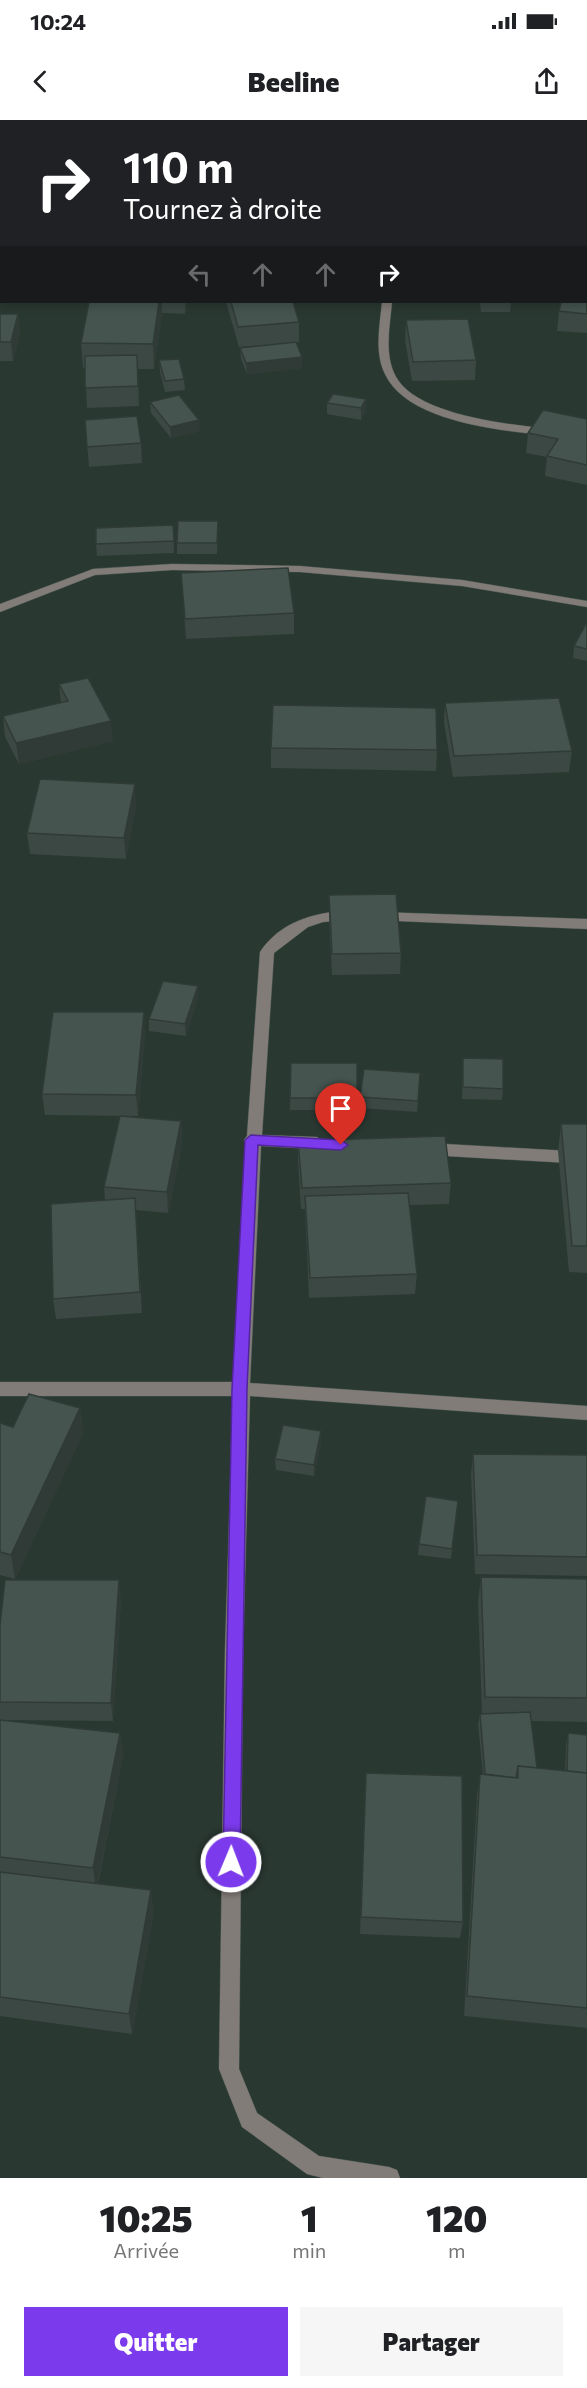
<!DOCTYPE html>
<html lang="fr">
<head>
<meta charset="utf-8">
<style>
  body { margin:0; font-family:Commissioner,sans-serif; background:#f6f6f6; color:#202124; height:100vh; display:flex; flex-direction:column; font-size:22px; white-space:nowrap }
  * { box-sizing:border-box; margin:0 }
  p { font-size:20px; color:#757577 }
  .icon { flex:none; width:33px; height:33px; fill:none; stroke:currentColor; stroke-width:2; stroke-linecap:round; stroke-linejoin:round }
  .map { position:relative; height:2058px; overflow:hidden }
  .drawer { display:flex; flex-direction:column; background:#fff; flex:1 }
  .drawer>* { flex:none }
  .banner { position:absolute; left:0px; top:0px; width:588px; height:183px; box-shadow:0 3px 9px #0003; background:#202124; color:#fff; overflow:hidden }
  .pin { position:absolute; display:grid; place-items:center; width:51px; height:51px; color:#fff; margin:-62px -26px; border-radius:50% 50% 50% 0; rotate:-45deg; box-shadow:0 0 6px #0007 }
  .pin .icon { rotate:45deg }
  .me { position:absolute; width:66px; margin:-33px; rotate:1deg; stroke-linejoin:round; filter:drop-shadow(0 0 4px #0008) }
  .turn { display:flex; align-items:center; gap:21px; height:126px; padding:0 24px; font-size:27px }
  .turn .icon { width:78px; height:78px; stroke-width:2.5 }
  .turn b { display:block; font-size:42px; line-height:51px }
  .lanes { display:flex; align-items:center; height:57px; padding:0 24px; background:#0003; justify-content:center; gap:30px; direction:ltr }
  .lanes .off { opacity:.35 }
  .eta { display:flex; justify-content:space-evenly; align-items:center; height:102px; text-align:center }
  .eta b { font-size:36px; font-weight:800; line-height:42px }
  .primary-button { display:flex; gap:12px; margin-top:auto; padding:12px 24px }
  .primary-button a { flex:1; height:69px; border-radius:0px; background:#7c3aed; color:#fff; font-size:24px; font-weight:800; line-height:69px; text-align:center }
  .primary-button a+a { background:#f6f6f6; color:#202124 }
  .status { display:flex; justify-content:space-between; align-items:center; height:42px; padding:0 30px; background:#fff; direction:ltr }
  .status svg { height:16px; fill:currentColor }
  header { display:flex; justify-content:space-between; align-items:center; height:78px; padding:0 24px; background:#fff; font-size:27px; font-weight:800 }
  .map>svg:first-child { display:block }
</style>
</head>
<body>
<div class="status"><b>10:24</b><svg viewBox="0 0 49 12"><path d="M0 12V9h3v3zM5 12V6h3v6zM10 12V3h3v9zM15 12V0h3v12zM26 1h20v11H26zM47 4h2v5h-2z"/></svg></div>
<header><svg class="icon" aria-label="back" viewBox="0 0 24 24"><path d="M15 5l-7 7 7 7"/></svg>Beeline<svg class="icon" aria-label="share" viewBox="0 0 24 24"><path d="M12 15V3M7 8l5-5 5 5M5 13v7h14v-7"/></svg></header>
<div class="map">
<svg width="587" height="2058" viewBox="0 0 587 2058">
  <rect width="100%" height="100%" fill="#2a3832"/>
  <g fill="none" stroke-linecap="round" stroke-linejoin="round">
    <defs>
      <g id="minor">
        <path d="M318 0H353L355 2H319Z"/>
        <rect x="586" y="15" width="1" height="6"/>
        <path d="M382 182H392C390 205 384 233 395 255 418 302 540 307 587 313V319C533 313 411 310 385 254 374 232 380 205 382 182Z"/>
        <path d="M172 444 300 446 462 460 587 481V487L462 466 300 452 172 450 95 455 0 492V484L93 449Z"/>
        <path d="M348 791 355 796 353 799 323 802 308 807 274 833 262 1015 317 1017 324 1023 317 1029 261 1026 250 1263 587 1286V1300L250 1276 243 1530 239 1949 257 1993 319 2036 389 2047 397 2050 400 2058H323L307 2054 242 2007 219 1949 225 1530 233 1276H0V1262H234L246 1024 244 1020 247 1016 260 832C280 802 314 792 348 791Z"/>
        <path d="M378 792 587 799V809L373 800 371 797 373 794Z"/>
        <path d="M428 1023 587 1032V1044L428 1035 420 1029Z"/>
      </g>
    </defs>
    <use href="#minor" stroke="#495651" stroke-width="1"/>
    <use href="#minor" fill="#827c78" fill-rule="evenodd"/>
  </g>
  <g fill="#3b4843">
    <path d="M587 172V213L557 211 559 191Z"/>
    <path d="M89 182H187L185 194 162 193 154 249H138L139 286 87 288 85 248H83L81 223Z"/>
    <path d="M226 182H293L299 202V222L239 227Z"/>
    <path d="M480 182H511L510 192H481Z"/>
    <path d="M0 194H18L20 213 13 241H0Z"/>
    <path d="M406 200 476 240 475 260 412 261 405 220Z"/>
    <path d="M240 228 302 248 247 254 241 239Z"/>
    <path d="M159 240 184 259 185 270 165 272 160 252Z"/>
    <path d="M333 274 366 291 361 300 327 294V283Z"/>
    <path d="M150 282 200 311 171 318 151 293Z"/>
    <path d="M587 299V365L545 356 547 337 526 333 528 313Z"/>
    <path d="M85 300 141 323 142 343 89 347Z"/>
    <path d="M173 405 174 433 97 436 96 424Z"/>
    <path d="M218 412 217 434H177V423Z"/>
    <path d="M181 453 294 493V514L186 519Z"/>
    <path d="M587 502V541L573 538 574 526Z"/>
    <path d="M59 564 113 621 19 644 5 617 3 596 61 583Z"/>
    <path d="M445 583 572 631 569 652 453 657 444 603Z"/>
    <path d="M271 628 437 630 436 651 271 648Z"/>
    <path d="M136 685 126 739 30 734 27 713Z"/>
    <path d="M329 775 401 833 400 854 332 855 329 796Z"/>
    <path d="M198 866V878L186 916 149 911V899Z"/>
    <path d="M145 913 138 996 45 995 42 974Z"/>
    <path d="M463 938 503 969 502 980 462 979Z"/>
    <path d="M291 943H357V990H290Z"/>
    <path d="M420 964 417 992 360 988V977Z"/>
    <path d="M181 1001 182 1022 168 1093 136 1090 142 1193 56 1199 53 1179 105 1080 104 1067Z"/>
    <path d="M561 1004H587V1153L569 1152 558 1031Z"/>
    <path d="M298 1021 451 1063 449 1084 410 1085 417 1154 415 1174 309 1178 305 1089H301L298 1042Z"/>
    <path d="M80 1288 83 1313 15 1459 0 1455V1303L13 1307Z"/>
    <path d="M321 1322 314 1356 276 1350 275 1339Z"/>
    <path d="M473 1334 587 1335V1456L475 1454 471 1354Z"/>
    <path d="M458 1381 451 1439 418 1435 419 1424Z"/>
    <path d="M481 1457 587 1459V1602L531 1601 537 1648 565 1650 566 1624 568 1613 587 1615V1908L464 1896 477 1676 480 1654H483L478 1604 480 1594H482L478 1481Z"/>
    <path d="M121 1479 113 1601 3 1600 120 1613 123 1636 98 1763 154 1791 132 1914 0 1896V1505Z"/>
    <path d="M365 1671 463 1802 460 1818 360 1814Z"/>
  </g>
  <g fill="#303b37">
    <path d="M159 182H162V193L154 249 153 224Z"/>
    <path d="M185 182H187L185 194Z"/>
    <path d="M18 194 20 213 13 241 11 222Z"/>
    <path d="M302 237V248L247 254 246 243Z"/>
    <path d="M366 279V291L361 300V288Z"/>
    <path d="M199 300 200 311 171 318 170 307Z"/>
    <path d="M218 401V412L217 434V423Z"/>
    <path d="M111 601 113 621 19 644 16 623Z"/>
    <path d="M135 664 136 685 126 739 124 718Z"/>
    <path d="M198 866V878L186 916 185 904Z"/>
    <path d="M144 892 145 913 138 996 136 975Z"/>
    <path d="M181 1001 182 1022 168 1093 167 1072Z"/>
    <path d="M80 1288 83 1313 15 1459 11 1435Z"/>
    <path d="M321 1311V1322L314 1356V1345Z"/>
    <path d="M119 1460 121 1479 113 1601 111 1583Z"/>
    <path d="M120 1613 123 1636 96 1770 93 1748Z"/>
    <path d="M151 1770 154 1791 132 1914 129 1894Z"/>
  </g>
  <g fill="#45544e" stroke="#303b37" stroke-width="1.5">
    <path d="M51 0H95L94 2H50Z"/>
    <path d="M467 0H527V2H466Z"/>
    <path d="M586 172 587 194 559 191 561 182H586Z"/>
    <path d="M89 182H159L153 224 81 223Z"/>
    <path d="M231 182H293L299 202 238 207Z"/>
    <path d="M0 194H18L11 222H0Z"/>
    <path d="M468 199 476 240 413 242 406 200Z"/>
    <path d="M296 222 302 237 246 243 240 228Z"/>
    <path d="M137 235 138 266 85 268V236Z"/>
    <path d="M179 239 184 259 165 261 159 240Z"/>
    <path d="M333 274 366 279 361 288 327 283Z"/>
    <path d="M179 275 199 300 170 307 150 282Z"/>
    <path d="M543 290 587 299V345L547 336 558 319 528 313Z"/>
    <path d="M137 296 141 323 87 327 85 300Z"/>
    <path d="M178 401H218L217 423H177Z"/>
    <path d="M173 405 174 421 96 424V408Z"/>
    <path d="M288 448 294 493 185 499 181 453Z"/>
    <path d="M587 502V529L574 526Z"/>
    <path d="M88 558 111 601 16 623 3 596 68 581 59 564Z"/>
    <path d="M559 578 572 631 454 636 445 583Z"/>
    <path d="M273 585 436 588 437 630 271 628Z"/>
    <path d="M40 659 135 664 124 718 27 713Z"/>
    <path d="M396 774 401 833 332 834 329 775Z"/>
    <path d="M163 861 198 866 185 904 149 899Z"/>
    <path d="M53 892H144L136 975 42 974Z"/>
    <path d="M463 938 503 939V969L463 967Z"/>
    <path d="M291 943H357V978H290Z"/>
    <path d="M364 949 420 953 418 981 360 977Z"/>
    <path d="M120 996 181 1001 167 1072 104 1067Z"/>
    <path d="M561 1004H587V1126H572Z"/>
    <path d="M445 1016 451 1063 302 1068 298 1021Z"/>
    <path d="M408 1073 417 1154 310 1158 305 1076Z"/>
    <path d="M135 1078 140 1172 53 1179 51 1084Z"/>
    <path d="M29 1274 80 1288 11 1435 0 1432V1303L13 1307Z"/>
    <path d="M283 1305 321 1311 314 1345 275 1339Z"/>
    <path d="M473 1334 587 1335V1437L477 1435Z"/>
    <path d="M426 1376 458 1381 452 1429 419 1424Z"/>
    <path d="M481 1457 587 1459V1578L485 1577Z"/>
    <path d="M5 1460H119L111 1583 0 1582V1505Z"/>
    <path d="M530 1592 537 1648 518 1646 516 1658 485 1654 480 1594Z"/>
    <path d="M0 1600 120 1613 93 1748 0 1737Z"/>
    <path d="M568 1613 587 1615V1653L567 1651Z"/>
    <path d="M518 1646 587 1653V1888L467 1876 480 1654 518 1658Z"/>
    <path d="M366 1653 462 1656 463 1802 361 1797Z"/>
    <path d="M0 1752 151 1770 129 1894 0 1877Z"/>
  </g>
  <path fill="#7c3aed" stroke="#51269a" stroke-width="1.5" d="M251 1015 341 1020 348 1025 341 1030 258 1025 247 1269 240 1742 238 1748 231 1750 225 1748 223 1742 232 1269 245 1020Z"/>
</svg>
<div class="pin" style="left:341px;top:1025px;background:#d93025"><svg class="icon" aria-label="arrive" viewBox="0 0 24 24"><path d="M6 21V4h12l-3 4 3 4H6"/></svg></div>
<svg class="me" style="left:231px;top:1742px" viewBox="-20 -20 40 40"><circle r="17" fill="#7c3aed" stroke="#fff" stroke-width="3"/><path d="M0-11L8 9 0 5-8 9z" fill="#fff"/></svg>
<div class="banner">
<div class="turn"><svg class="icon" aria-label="right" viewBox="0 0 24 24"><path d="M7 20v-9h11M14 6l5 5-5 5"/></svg><div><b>110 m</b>Tournez à droite</div></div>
<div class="lanes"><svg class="icon off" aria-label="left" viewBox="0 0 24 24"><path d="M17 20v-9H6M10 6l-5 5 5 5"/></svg><svg class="icon off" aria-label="ahead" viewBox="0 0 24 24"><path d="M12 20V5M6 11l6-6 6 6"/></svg><svg class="icon off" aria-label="ahead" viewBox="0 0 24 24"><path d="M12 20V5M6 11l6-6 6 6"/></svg><svg class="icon" aria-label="right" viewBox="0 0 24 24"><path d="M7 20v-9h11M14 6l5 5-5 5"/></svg></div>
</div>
</div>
<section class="drawer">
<div class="eta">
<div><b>10:25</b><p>Arrivée</p></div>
<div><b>1</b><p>min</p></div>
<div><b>120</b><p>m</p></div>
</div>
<div class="primary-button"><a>Quitter</a><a>Partager</a></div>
</section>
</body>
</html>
